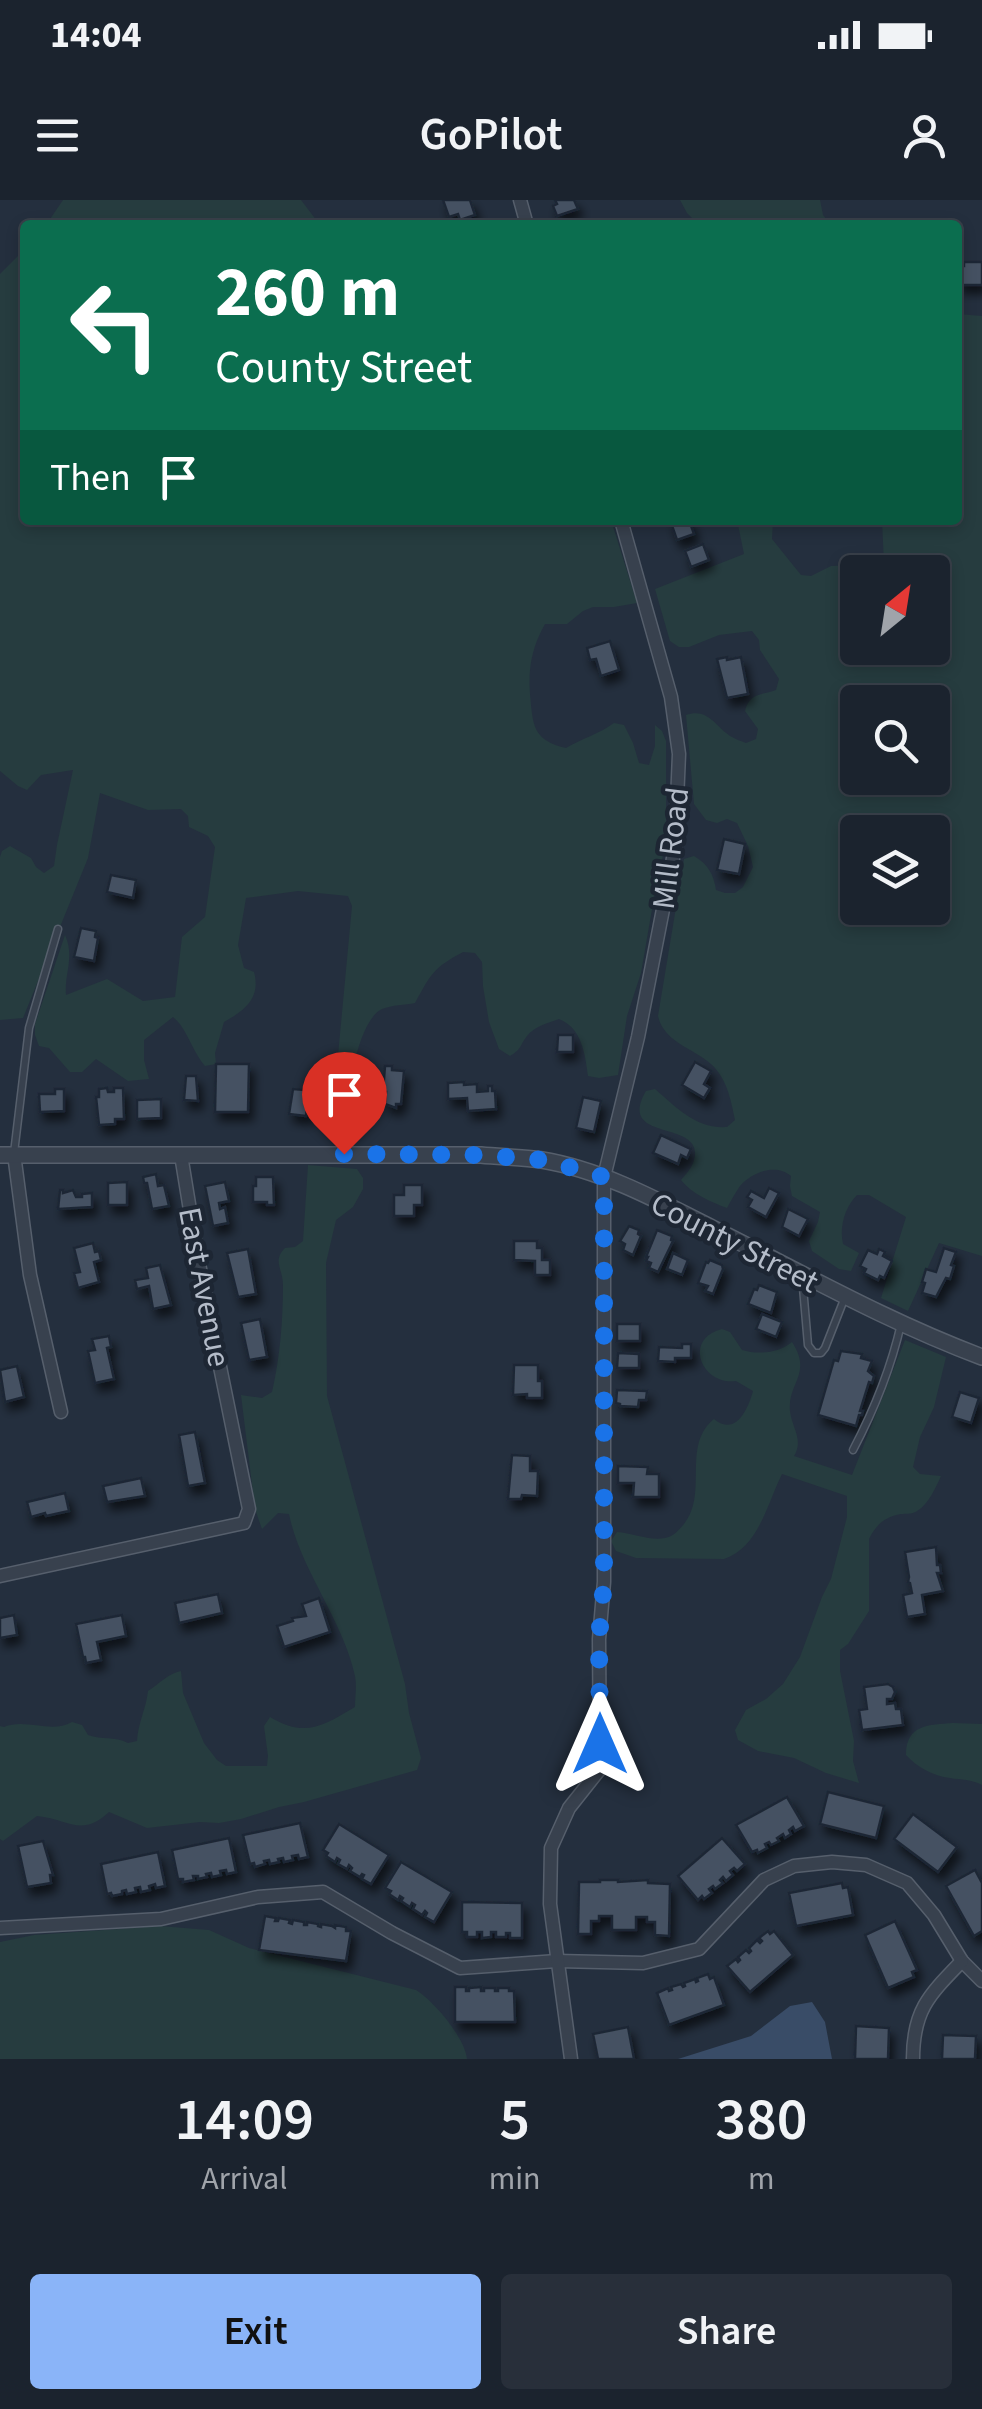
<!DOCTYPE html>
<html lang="en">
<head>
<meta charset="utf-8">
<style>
  body { margin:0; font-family:"Source Sans 3",sans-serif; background:#282f3a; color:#f1f3f6; height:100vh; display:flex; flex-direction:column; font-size:38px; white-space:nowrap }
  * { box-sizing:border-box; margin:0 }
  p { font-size:32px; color:#a0a4aa }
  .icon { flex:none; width:55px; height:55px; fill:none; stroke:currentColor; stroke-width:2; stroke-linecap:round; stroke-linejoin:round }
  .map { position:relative; height:1859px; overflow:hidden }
  .side { display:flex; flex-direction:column; background:#1b232e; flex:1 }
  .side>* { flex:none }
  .hud { position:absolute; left:20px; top:20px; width:942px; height:305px; border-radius:10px; box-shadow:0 5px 15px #0003,0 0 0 2px #39404a; background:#0b6e4f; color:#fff; overflow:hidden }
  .needle { width:65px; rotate:30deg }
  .fabs { position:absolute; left:840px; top:355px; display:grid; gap:20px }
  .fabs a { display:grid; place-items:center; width:110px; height:110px; border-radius:10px; background:#1b232e; box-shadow:0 5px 15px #0003,0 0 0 2px #39404a; font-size:50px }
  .pin { position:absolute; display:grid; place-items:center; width:85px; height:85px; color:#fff; margin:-102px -42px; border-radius:50% 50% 50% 0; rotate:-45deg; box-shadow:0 0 10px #0007 }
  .pin .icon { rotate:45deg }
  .me { position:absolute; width:110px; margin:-55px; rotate:0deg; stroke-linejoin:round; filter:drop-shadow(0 0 8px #0008) }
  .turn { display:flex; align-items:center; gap:35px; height:210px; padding:0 30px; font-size:45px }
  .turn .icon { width:130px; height:130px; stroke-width:2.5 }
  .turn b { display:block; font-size:70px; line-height:85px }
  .then { display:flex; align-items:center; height:95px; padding:0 30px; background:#0003; gap:20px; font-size:38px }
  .eta { display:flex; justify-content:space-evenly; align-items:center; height:170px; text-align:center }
  .eta b { font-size:60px; font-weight:600; line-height:70px }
  .action { display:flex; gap:20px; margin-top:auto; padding:20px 30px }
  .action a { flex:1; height:115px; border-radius:10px; background:#8ab4f8; color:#111; font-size:40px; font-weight:600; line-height:115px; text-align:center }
  .action a+a { background:#282f3a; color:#f1f3f6 }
  .status { display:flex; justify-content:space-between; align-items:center; height:70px; padding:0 50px; background:#1b232e; direction:ltr }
  .status svg { height:28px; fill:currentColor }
  header { display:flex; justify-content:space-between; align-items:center; height:130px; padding:0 30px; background:#1b232e; font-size:45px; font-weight:600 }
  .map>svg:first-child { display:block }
</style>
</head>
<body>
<div class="status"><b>14:04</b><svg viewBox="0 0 49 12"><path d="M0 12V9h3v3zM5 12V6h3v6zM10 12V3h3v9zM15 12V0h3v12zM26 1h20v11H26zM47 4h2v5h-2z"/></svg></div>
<header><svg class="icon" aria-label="menu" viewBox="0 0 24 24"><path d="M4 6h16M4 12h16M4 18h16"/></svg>GoPilot<svg class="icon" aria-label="person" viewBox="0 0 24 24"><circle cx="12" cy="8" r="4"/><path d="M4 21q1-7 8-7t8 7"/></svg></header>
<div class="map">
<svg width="982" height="1859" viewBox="0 0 982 1859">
  <defs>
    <filter id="shadow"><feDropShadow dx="4.5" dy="8" stdDeviation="5" flood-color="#0009"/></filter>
  </defs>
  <rect width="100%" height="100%" fill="#242f3e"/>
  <g fill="#263c3f" fill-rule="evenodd">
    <path d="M63 0H301L320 25H46Z"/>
    <path d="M680 0H820L823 15 831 25H723L722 22 699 25 687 13Z"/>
    <path d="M25 49V320H611L637 403 614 407H593L583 411 567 424H545C532 447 528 468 530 494 533 525 532 540 566 548 583 538 599 534 614 523L624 525 633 543 639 563 649 565 655 546V525L662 531 666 541V642L656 686 641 773 627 816 618 875 599 878 588 876C585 854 582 828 559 819 548 823 535 826 527 836 520 845 521 850 510 856L499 849 489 822 483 786 482 762 475 753 463 752C433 768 431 774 415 803 405 805 392 805 382 809 357 821 348 896 342 922L330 920 322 915 331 890 337 866 352 706 348 696 298 691 246 698 238 745 244 768 254 772C261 798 245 810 224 822L215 853 216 864 205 866C192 851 187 828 173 817L144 840V860L149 879 128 881 96 859 82 872H70L49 848 39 846 35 835V824L65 735C75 757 64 774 66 795L107 779 143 801 175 797 182 737 205 717 215 647 208 636 189 627 188 616 181 609 148 610 100 593 88 658 23 818 0 820V657L2 651 10 646 31 658 36 667 44 673 54 666 57 645 73 570 41 575 27 590 18 586 0 571V74Z"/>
    <path d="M958 114 982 116V1056L939 1043 908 1111 881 1098 906 1017 869 995H857C845 1007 839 1027 843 1044L859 1053 851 1071 839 1069 812 1051 809 1041 818 1022 820 1012 792 996 790 986 791 976C776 963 752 972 740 986 735 993 731 1001 727 1008 711 1002 692 994 681 980 686 974 692 968 694 960 706 918 615 944 646 891L655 889C677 908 696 929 727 927L735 920C731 901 728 883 715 868 698 849 664 844 658 816L684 659 694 656C708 664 714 675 716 690L725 693H735L743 687 753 667 748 646 737 623 727 619 717 623 706 620 694 604 686 515C708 508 714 525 730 536 735 539 741 541 746 543L756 539 758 529 745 511C749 493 762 495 776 490L779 479 760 450 759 440 752 431 719 435 689 447H679L670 441 655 389 744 354 737 320H773L772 339 801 375 811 376 831 366 884 364 882 320H958ZM858 372H932V448H858ZM858 502H932V578H858ZM858 632H932V708H858Z"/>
    <path d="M308 965 357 969 363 978V989L353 1007 336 1020 326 1063 327 1196 405 1484 409 1513 421 1558 417 1570 304 1602 279 1607 241 1619 219 1623 200 1622 147 1628 109 1612C81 1638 69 1619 37 1616L3 1641 0 1639V1526L4 1527C26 1518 51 1534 72 1522L82 1525 88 1535C102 1540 114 1536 128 1543L137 1541C138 1523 146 1509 148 1491 159 1484 169 1473 181 1471L183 1493 204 1543 217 1560 226 1566H267L268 1556 264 1526 270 1517C305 1538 323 1526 355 1507 355 1497 357 1486 355 1476 343 1420 300 1369 289 1314L278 1313 262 1329 255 1309 241 1195 262 1198 272 1192C280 1158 283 1120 283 1085 283 1069 272 1061 285 1048L295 1047 303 1041Z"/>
    <path d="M722 1129 730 1132 742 1150C758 1155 779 1153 792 1142 813 1174 787 1183 790 1211 792 1228 804 1240 794 1256L852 1275 905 1140 946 1157 934 1207 920 1237 913 1267 920 1274 941 1276C936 1287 928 1305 917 1311 910 1315 909 1313 901 1314 884 1317 876 1325 869 1339V1411L848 1444 840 1450V1471L854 1541 853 1561 859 1583 826 1573 794 1558 758 1551 738 1540 735 1530 746 1510 766 1499 783 1484 800 1457 822 1397 831 1379 847 1317V1296L782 1274C767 1304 759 1347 724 1359L636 1358 616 1351 611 1341 617 1332C633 1333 649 1341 665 1338 673 1337 679 1330 684 1324 709 1293 681 1246 714 1219 736 1237 748 1209 753 1191L736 1181C702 1186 682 1139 722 1129Z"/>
    <path d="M953 1523 982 1524V1585C971 1579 962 1580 950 1578 933 1576 917 1567 906 1555 906 1524 929 1525 953 1523Z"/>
    <path d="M160 1726 209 1730 249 1748 416 1790C434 1801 465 1838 467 1859H0V1742L34 1735Z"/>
  </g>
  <path fill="#394c67" d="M812 1802 825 1822 832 1859H678L751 1836 790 1806Z"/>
  <g fill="#455162" stroke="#1f2835" stroke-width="2.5" filter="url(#shadow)">
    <path d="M443 0H470L475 15 460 20 458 14 449 17Z"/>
    <path d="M555 0H574L578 9 557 16 553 6 557 4Z"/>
    <path d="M964 62H982V85H958V66H964Z"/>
    <path d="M670 320H689L694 334 677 340Z"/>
    <path d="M703 344 709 360 691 367 685 351Z"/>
    <path d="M610 441 619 470 601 476 596 459 590 460 587 448Z"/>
    <path d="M727 457V460L741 457 748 494 727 498 717 459Z"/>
    <path d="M724 639 745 644 739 674 717 670Z"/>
    <path d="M111 675 136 680 133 698 107 692Z"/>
    <path d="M81 728 96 731 95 737 98 738 94 761 74 757Z"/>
    <path d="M558 835H573V852H557Z"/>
    <path d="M695 862 711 871 704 884 710 888 704 898 682 885Z"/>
    <path d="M216 864H249L248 912H215Z"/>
    <path d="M385 866H392V870L404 871 401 904H396V908L385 904 386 892H383Z"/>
    <path d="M186 876H196L198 901 184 900Z"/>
    <path d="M464 882V885L477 884V892L488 891V886H492V891H495L496 909 468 911 467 898 448 899V883Z"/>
    <path d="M305 883 310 884 306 916 289 914 293 889 304 890Z"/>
    <path d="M107 888 108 892H114V888H123L124 919H115V924L99 925 96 897H99V889Z"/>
    <path d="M55 889H64V911L40 912 39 894H55Z"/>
    <path d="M583 897 601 901 594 932 576 928Z"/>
    <path d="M161 899V918L137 919V900Z"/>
    <path d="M661 935 691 949 687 958 681 955 678 964 653 953Z"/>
    <path d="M156 974 158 986 164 985 169 1006 152 1009 147 983H144L143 977Z"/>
    <path d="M256 977H273L274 1005H267V1002H253V986H256Z"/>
    <path d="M127 982V1005H108V983Z"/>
    <path d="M225 982 229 1001 219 1003 220 1009 225 1007 228 1023 213 1026 205 986Z"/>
    <path d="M404 985H422V1005H414V1016H394V995H404Z"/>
    <path d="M769 988 779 993 766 1017 748 1007 752 1000 747 997 751 991 764 998Z"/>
    <path d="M60 990H63V993L73 990 76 997H82V994L92 993V1007L58 1009Z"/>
    <path d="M788 1009 808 1019 799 1036 782 1027Z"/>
    <path d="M629 1026 639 1030 638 1034 641 1036 633 1055 623 1050 625 1044 620 1041Z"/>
    <path d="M657 1030 672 1036 671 1040 673 1041 658 1072 649 1068 651 1063 646 1061 648 1057H646Z"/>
    <path d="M514 1041H537V1048H542V1060H550V1075H535V1061L514 1060Z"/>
    <path d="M93 1043 95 1052 99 1051 101 1060 94 1062 99 1082 78 1088 74 1073 80 1072 74 1048Z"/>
    <path d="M944 1048 956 1052 951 1065 954 1066 950 1079 946 1078 936 1097 922 1093 925 1083 922 1082 926 1069 936 1072Z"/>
    <path d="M248 1049 256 1094 238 1097 227 1053Z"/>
    <path d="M879 1049 885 1052 883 1056 892 1061 884 1078 880 1076 878 1080 864 1073 866 1069 860 1066 868 1050 877 1054Z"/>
    <path d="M673 1053 688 1060 682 1075 667 1069Z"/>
    <path d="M710 1060 722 1065 723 1069 713 1094 705 1091 708 1086 698 1083 706 1062 708 1063Z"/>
    <path d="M160 1065 171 1105 153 1109 149 1086 137 1089 135 1080 148 1078 146 1068Z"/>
    <path d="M759 1085 777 1092 771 1113 748 1104 754 1089 757 1090Z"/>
    <path d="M762 1114 782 1122 776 1137 756 1129Z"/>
    <path d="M260 1119 267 1157 249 1160 241 1123Z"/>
    <rect x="617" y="1124" width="23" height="17"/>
    <path d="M109 1136 111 1147 107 1148 114 1179 95 1183 88 1151 95 1150 92 1139Z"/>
    <path d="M682 1144H691V1158H675V1162L658 1161 659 1147 682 1148Z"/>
    <path d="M841 1151 862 1154 861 1158 872 1161 868 1171 874 1176 872 1183 869 1182 860 1211H863L862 1215H859L856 1226 818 1215 834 1160 838 1161Z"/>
    <path d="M618 1153 639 1154V1168H617Z"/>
    <path d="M514 1165H538V1181H542V1198H527V1194L513 1195Z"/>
    <path d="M17 1166 24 1197 5 1202 0 1170Z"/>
    <path d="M617 1190 647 1191 646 1200H639L638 1207 620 1206V1204L616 1203Z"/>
    <path d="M960 1192 979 1198 971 1223 952 1217Z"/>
    <path d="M195 1232 205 1283 188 1286 179 1235Z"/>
    <path d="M512 1255 530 1256V1271H538L537 1296 522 1295 521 1299H508Z"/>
    <path d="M618 1266 648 1267 647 1274H659V1297H633L634 1283H618Z"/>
    <path d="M141 1278 145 1296 107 1302 103 1286Z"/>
    <path d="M65 1293 69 1311 46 1316 45 1313 31 1317 27 1302Z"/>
    <path d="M936 1347 937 1365H940L941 1373H937L943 1391 922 1395 925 1414 907 1417 903 1395 912 1393 910 1383 908 1382 909 1377 905 1352Z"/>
    <path d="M218 1394 222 1413 179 1423 175 1403Z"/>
    <path d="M319 1398 330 1432 284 1447 277 1426 293 1421 292 1418 306 1416 302 1404Z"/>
    <path d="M14 1415 17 1435 0 1438V1418Z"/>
    <path d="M122 1415 126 1436 97 1442 101 1460 86 1463 85 1457H83L76 1424Z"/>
    <path d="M888 1484 893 1487 895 1492 892 1499H887V1504L895 1503 896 1509H901L903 1525 862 1530 859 1510 867 1509 864 1487Z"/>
    <path d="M828 1592 884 1606 876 1638 820 1624Z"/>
    <path d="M787 1597 804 1626 795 1631 793 1627 789 1630 791 1634 785 1638 783 1634 777 1638 779 1641 771 1645 769 1642 765 1644 767 1648 758 1653 757 1650 752 1652 736 1625Z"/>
    <path d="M913 1614 957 1647 938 1672 894 1639Z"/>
    <path d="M300 1623 308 1657 299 1659 298 1655 292 1656 293 1660 284 1662 283 1658 278 1659 279 1662 270 1664 269 1660 264 1661 265 1664 255 1667 254 1663 250 1664 243 1635Z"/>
    <path d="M339 1624 389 1655 371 1684 362 1679 364 1675 362 1674 360 1677 350 1671 352 1668 349 1665 347 1669 338 1664 340 1660 337 1658 335 1662 326 1656 328 1653 323 1650Z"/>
    <path d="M229 1638 236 1672 227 1674 226 1670 220 1671 221 1675 212 1677 211 1673 206 1674 207 1677 198 1679V1676H193L194 1680 183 1682V1679H178L172 1650Z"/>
    <path d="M722 1638 745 1664 737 1671 734 1668 730 1671 733 1675 726 1681 723 1677 720 1680 723 1683 715 1689 713 1686 709 1689 712 1693 704 1699 702 1696 698 1700 678 1676Z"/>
    <path d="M43 1641 53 1675H50L51 1683 27 1687 18 1646Z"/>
    <path d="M158 1652 165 1686 156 1688 155 1684 149 1686 150 1690 141 1692 140 1687 135 1688 136 1692 127 1694 126 1690 122 1691V1694L112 1696 111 1693 107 1694 101 1664Z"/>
    <path d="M401 1662 452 1692 434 1722 425 1717 427 1713 425 1711 422 1715 413 1709 415 1705 412 1703 410 1707 401 1701 403 1698 400 1696 398 1700 389 1694 391 1691 385 1688Z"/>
    <path d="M975 1670 982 1683V1731L974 1736 946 1686Z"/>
    <path d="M600 1680H618V1682L648 1680V1683L670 1684 669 1736 655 1735V1722H647V1717H636V1730H612V1716H599V1721H591V1734H578L579 1682H600Z"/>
    <path d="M842 1683 843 1688 848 1687 853 1715 796 1726 789 1693Z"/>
    <path d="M462 1702 522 1703V1738H510V1733H506V1737H496V1732H491V1737L482 1738V1732H477V1737H467V1732H462Z"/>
    <path d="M265 1716 276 1718 275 1721H278L279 1718 290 1720 289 1723 292 1724 293 1720 304 1722V1725H307V1722L318 1724V1726L321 1727V1724L332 1726 335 1728V1725L346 1727V1731H351L346 1761 259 1750Z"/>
    <path d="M895 1721 917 1770 912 1772 914 1777 888 1788 865 1735Z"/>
    <path d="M768 1731 770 1734 774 1731 793 1755 750 1792 727 1766 736 1759 738 1762 740 1760 738 1757 746 1750 749 1753 751 1751 749 1748 757 1740 760 1743 762 1741 759 1738Z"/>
    <path d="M708 1774 710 1779 714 1777 724 1805 669 1825 657 1793 668 1788 669 1791 672 1790 671 1787 681 1784 683 1787 685 1786 684 1783 695 1779 696 1782 698 1781 697 1778Z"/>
    <path d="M455 1787H466V1791H469V1788L481 1787V1791H484V1788H495V1791H498V1788H509V1791H514L515 1822H455Z"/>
    <path d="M856 1826 889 1828 888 1859H855Z"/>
    <path d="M628 1827 634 1859H598L593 1834Z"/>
    <path d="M943 1835 976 1836 975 1859H942Z"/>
  </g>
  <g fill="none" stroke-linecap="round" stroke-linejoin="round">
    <defs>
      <g id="service">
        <path d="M14 953 29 828 58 729"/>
        <path d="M802 1076 808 1145 814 1153H821L825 1148 845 1097"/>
        <path d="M853 1250C874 1210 891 1168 901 1124"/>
      </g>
      <g id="minor">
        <path d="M520 0 527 25"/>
        <path d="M14 954 30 1075 61 1212"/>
        <path d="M0 1376 244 1323 249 1309 198 1059 181 955"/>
        <path d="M0 1728 161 1719 258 1697 323 1692 392 1733 460 1768 557 1761 643 1763 699 1749 764 1680 794 1666 832 1662 866 1665 907 1683 934 1715 962 1761 982 1781"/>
        <path d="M571 1859 550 1704 551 1648 569 1608 600 1569 599 1439 604 1382V977L638 837 675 648 679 554 671 497 621 320"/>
        <path d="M913 1859C913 1810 929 1795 962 1761"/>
      </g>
      <path id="tertiary" d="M0 955H481C501 957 522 957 542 960 602 970 659 1001 712 1028 802 1073 888 1122 982 1157"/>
    </defs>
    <use href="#service" stroke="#565f6c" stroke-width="9"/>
    <use href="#minor" stroke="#565f6c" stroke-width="15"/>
    <use href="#tertiary" stroke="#565f6c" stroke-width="18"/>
    <use href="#service" stroke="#38414e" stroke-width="6"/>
    <use href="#minor" stroke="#38414e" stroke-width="12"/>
    <use href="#tertiary" stroke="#38414e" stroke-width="15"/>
  </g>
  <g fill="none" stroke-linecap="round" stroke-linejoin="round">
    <path stroke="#1a73e8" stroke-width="18" stroke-dasharray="0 32.4" d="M344 954 481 955 544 960 604 977V1382L599 1439 600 1544"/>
  </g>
  <g text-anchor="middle" stroke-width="9" stroke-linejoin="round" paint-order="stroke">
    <g font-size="32" fill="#b4bcc9" stroke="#1d2633">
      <text transform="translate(670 648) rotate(-83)" y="11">Mill Road</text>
      <text transform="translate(735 1042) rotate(27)" y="11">County Street</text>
      <text transform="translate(205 1087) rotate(79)" y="11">East Avenue</text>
    </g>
  </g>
</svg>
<div class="fabs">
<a><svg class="needle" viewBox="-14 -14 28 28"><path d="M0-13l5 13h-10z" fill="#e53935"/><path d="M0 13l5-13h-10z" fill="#a0a4aa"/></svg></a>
<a><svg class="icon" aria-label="search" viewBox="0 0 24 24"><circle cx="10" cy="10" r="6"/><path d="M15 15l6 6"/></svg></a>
<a><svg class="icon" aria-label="layers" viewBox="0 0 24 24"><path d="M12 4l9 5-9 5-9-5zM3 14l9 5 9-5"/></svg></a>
</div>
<div class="pin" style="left:344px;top:954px;background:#d93025"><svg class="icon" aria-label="arrive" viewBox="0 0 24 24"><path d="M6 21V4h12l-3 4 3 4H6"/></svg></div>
<svg class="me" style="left:600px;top:1544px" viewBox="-20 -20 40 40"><path d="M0-17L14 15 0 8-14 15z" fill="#1a73e8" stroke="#fff" stroke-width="4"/></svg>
<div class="hud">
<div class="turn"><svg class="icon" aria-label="left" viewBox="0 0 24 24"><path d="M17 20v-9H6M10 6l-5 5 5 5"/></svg><div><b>260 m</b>County Street</div></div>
<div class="then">Then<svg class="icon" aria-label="arrive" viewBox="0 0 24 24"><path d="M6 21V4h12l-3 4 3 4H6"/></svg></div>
</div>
</div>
<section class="side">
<div class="eta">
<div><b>14:09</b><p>Arrival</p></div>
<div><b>5</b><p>min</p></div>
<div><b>380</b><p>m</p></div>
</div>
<div class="action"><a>Exit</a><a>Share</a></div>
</section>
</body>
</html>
